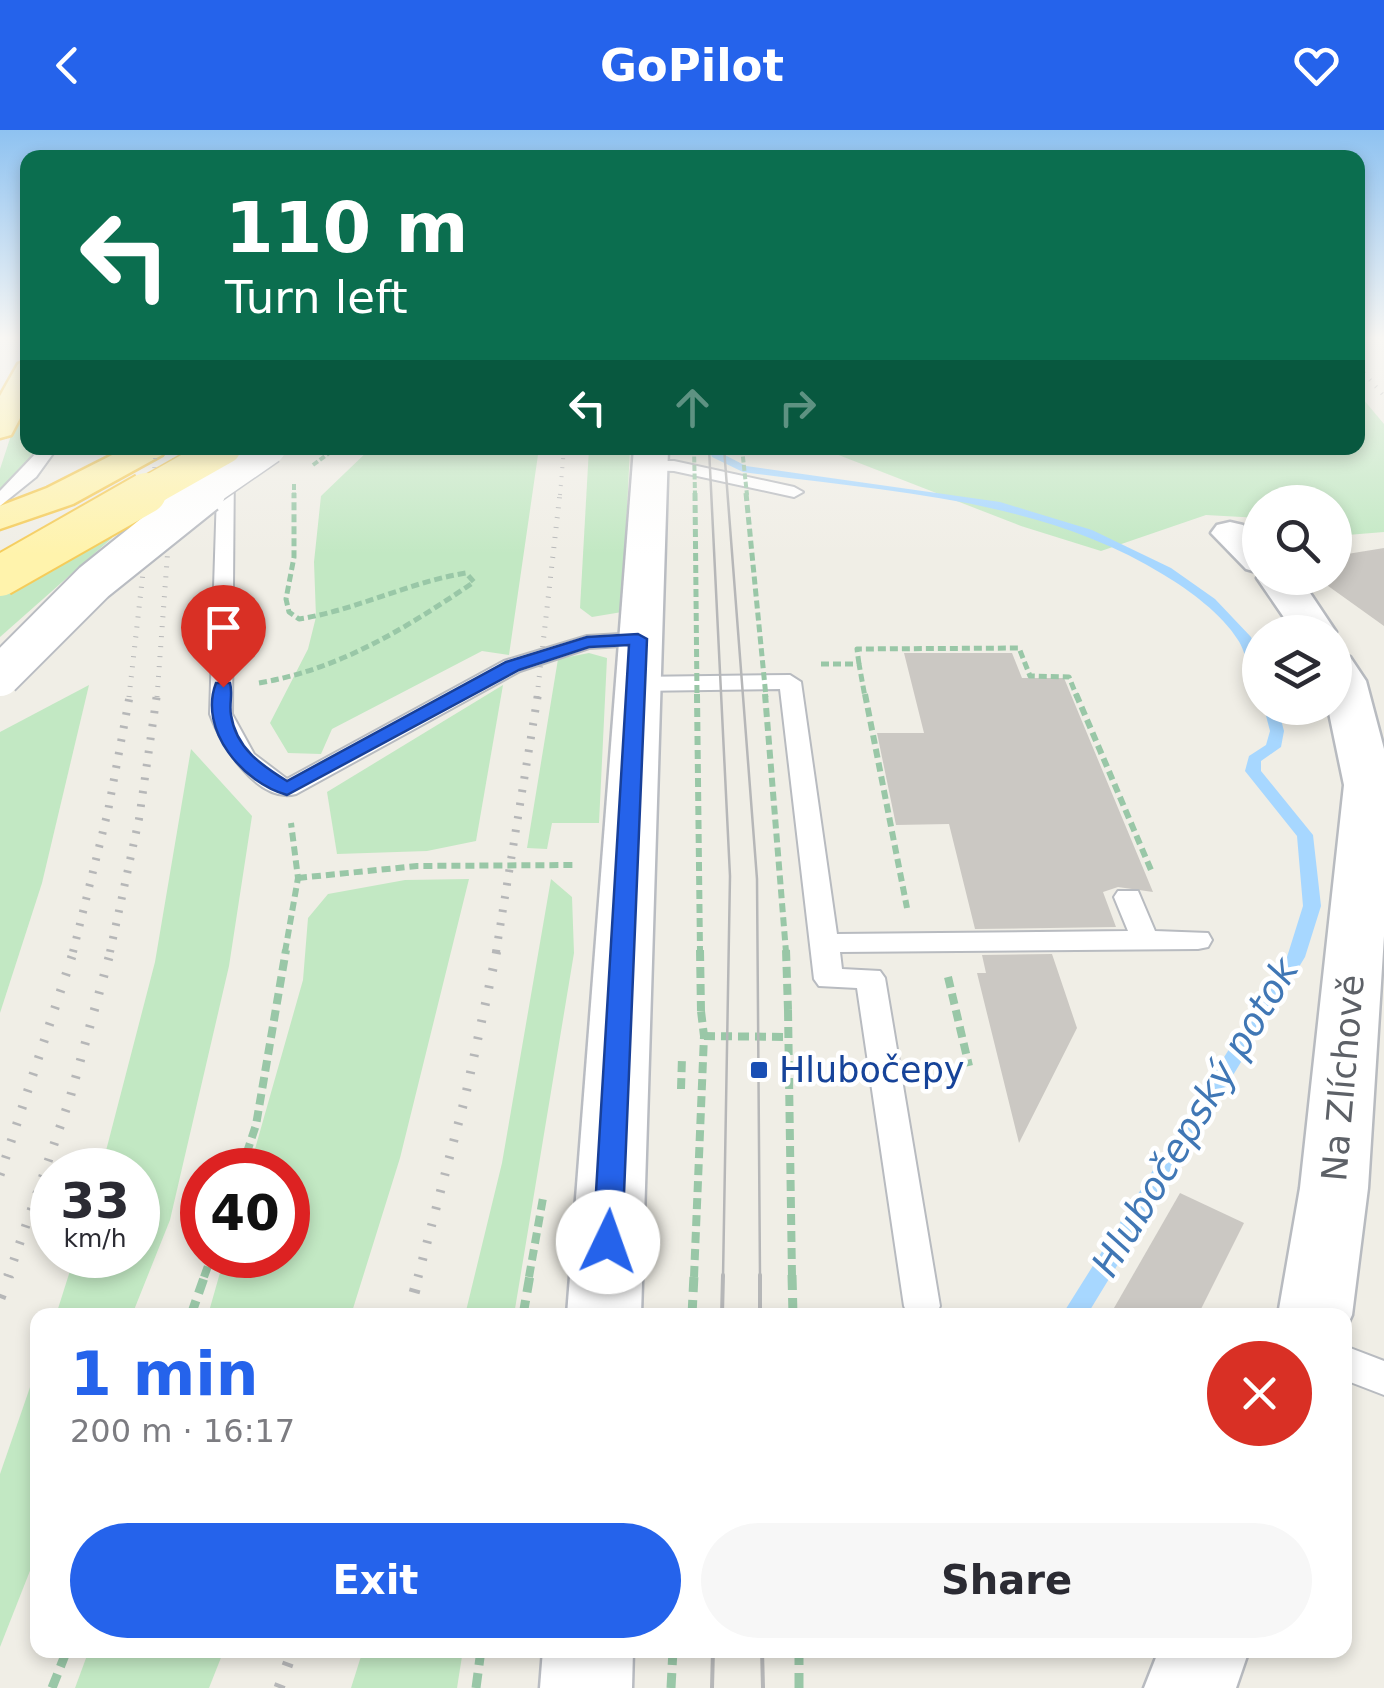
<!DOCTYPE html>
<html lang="en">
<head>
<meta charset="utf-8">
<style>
  body { margin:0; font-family:"DejaVu Sans",sans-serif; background:#f7f7f7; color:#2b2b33; height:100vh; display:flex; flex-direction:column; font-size:38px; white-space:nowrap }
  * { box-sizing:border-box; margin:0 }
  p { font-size:32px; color:#7c7c81 }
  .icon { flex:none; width:55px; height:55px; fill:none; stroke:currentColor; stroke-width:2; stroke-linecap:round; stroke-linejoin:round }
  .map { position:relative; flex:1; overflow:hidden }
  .details { position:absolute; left:30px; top:1178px; width:1322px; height:350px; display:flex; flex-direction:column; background:#fff; border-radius:20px; box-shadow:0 5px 15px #0003 }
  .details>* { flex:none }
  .guide { position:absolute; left:20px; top:20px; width:1345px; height:305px; border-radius:20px; box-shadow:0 5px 15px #0003; background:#0b6e4f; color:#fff; overflow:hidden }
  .fabs { position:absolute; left:1242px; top:355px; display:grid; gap:20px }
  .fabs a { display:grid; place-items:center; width:110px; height:110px; border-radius:50%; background:#fff; box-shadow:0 5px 15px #0003; font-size:50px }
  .speed { position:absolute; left:30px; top:1018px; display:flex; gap:20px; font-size:50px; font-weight:700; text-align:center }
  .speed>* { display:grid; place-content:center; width:130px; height:130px; border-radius:50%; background:#fff; box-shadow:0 5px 15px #0003; line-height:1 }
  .speed small { font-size:25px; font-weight:400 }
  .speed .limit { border:15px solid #d22; background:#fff; color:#111 }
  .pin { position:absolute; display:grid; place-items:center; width:85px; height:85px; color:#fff; margin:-102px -42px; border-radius:50% 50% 50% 0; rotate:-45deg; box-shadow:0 0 10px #0007 }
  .pin .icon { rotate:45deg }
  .me { position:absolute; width:110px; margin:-55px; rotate:3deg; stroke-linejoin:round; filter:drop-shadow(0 0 8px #0008) }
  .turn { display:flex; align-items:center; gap:35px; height:210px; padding:0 40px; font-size:45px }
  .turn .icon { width:130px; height:130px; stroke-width:2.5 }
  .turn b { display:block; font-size:70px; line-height:85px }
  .lanes { display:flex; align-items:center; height:95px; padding:0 40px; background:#0003; justify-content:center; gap:50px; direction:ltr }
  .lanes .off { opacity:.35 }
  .round { display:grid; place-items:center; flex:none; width:105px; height:105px; border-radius:52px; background:#f7f7f7 }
  .overview { display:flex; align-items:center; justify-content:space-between; height:170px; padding:0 40px }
  h1 { font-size:60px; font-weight:600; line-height:75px; color:#2563eb }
  .button { display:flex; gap:20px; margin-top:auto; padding:20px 40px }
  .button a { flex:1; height:115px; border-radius:60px; background:#2563eb; color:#fff; font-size:40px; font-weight:600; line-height:115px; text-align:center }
  .button a+a { background:#f7f7f7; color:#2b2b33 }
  header { display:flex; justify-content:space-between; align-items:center; height:130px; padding:0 40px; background:#2563eb; color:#fff; font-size:45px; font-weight:600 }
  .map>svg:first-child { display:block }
</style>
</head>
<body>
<header><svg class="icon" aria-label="back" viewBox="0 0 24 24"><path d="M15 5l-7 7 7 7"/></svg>GoPilot<svg class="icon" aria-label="heart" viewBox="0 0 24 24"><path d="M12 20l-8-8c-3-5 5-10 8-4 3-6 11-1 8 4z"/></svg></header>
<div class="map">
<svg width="1384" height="1558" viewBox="0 0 1384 1558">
  <rect width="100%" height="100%" fill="#f0eee6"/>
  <g fill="#c2e8c3">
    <path d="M27 257 28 318H40L0 366V339Z"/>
    <path d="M1358 263 1384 294V402L1335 406V372H1260V388L1206 385 1101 421 1021 396 836 324 863 318H1358Z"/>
    <path d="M371 318H539L509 525 482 521 332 599 321 624 288 623 270 593 308 519 316 487 314 432 321 366Z"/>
    <path d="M589 318H630L622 482 592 487 580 478Z"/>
    <path d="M113 395 112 408 0 507V459Z"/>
    <path d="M589 523 607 528 599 693H552L547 719 527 718 558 529Z"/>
    <path d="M89 555 42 753 0 883V602Z"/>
    <path d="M503 555 476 711 427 721 337 724 327 662Z"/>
    <path d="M191 619 252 686 229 836 170 1090 132 1185H56L75 1125H138V1040H101L155 832Z"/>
    <path d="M469 749 400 1028 351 1185H208L225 1125H288V1040H249L303 850 308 788 328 764 405 750Z"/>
    <path d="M551 749 572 767 574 823 514 1185H465L502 1033Z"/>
    <path d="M37 1237V1423L0 1517V1344Z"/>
    <path d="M89 1520H224L209 1558H75Z"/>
    <path d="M363 1520H463L457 1558H351Z"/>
  </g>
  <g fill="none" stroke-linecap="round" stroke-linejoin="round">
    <g fill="#a7d7ff" fill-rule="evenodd">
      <path d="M708 318H718L721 323 746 336 1000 372 1092 400 1171 438 1215 469 1251 507 1260 528V548C1247 541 1246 522 1238 510 1222 484 1189 460 1164 445 1039 367 884 362 743 342L712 327Z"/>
      <path d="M1264 578H1278L1284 601 1281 617 1261 631V641L1313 705 1321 776 1305 827 1087 1185H1062L1287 827 1303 776 1297 706 1245 641 1249 626 1266 615 1270 601Z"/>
    </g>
  </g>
  <g fill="#cbc8c3">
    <path d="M1384 418V496L1317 448H1335V426Z"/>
    <path d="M904 523H1012L1022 548H1064L1153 762 1118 757 1103 762 1116 797 975 799 949 694 896 695 877 603H924Z"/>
    <path d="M1052 824 1077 898 1019 1013 977 843H986L982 825Z"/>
    <path d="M1180 1063 1244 1093 1198 1185H1110Z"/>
  </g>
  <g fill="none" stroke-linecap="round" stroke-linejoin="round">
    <defs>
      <g id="lane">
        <path d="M41 318H57L36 347 0 376V361Z"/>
        <path d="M226 326 234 331 232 584 254 624 287 649 504 531 587 506 638 503 649 509 638 515 589 518 520 541 296 664C257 674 221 614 210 584L218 331Z"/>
        <path d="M650 331H674L794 357 803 362 794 367 674 341 644 340 641 336Z"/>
        <path d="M790 545 801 552 837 804 1128 801 1114 767 1118 761H1138L1155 801 1208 803 1212 810 1208 817 1198 819 840 822 842 839 880 841 885 848 940 1176 936 1185H908L904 1176 857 858 819 856 814 849 780 559 636 561 625 554 636 547Z"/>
        <path d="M1345 1216 1384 1231V1265L1345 1250Z"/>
      </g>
      <g id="street">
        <path d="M1230 392 1243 395 1260 410V443L1246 439 1211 403 1217 395Z"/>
        <path d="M1260 444V448H1300L1336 502 1335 503 1294 502 1257 448Z"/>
        <path d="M1335 523 1350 527 1366 551 1384 619V806L1368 1058 1352 1185 1345 1200V1185H1278L1300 1058 1344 655 1328 578H1335Z"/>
        <path d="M1159 1520H1249L1236 1558H1144Z"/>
      </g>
      <g id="secondary">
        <path d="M634 318H668L641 1185H567Z"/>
        <path d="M543 1520H633L632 1558H540Z"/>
      </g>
      <g id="primary">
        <path d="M28 231V273L11 305 0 308V266L18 234Z"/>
        <path d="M126 318H167L162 325 73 374 0 399V376L47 358Z"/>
      </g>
    </defs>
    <use href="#lane" stroke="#b8bbc0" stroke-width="4"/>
    <use href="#street" stroke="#b8bbc0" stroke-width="5"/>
    <use href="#secondary" stroke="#b9bcc2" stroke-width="5"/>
    <use href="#primary" stroke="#f5cc5a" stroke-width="5"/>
    <g stroke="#99c7a7" stroke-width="4" stroke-dasharray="6 2.5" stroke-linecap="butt">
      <path d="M313 335 336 318"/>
      <path d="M294 354V365"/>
    </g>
    <g stroke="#99c7a7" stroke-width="5" stroke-dasharray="8 4" stroke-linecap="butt">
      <path d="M821 534H859L865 567"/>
      <path d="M859 534 857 519 1019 518 1030 546 1069 547 1077 567"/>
      <path d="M259 553C341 539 406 498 474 452L466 443C409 452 357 480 299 489L289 482 286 469 294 427V363"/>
    </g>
    <g stroke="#99c7a7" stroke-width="6" stroke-dasharray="9 5" stroke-linecap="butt">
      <path d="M865 564 907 778"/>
      <path d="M1076 564 1151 740"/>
      <path d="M298 748 417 736 576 735"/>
      <path d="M285 822 298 748 291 693"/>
    </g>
    <g stroke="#99c7a7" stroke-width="8" stroke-dasharray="11 6" stroke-linecap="butt">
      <path d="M948 847 969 936"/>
      <path d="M788 880 792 1147"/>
      <path d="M704 906 789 907"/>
      <path d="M681 959 682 927"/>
      <path d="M241 1040 256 995 286 820"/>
      <path d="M204 1147 212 1125"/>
      <path d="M529 1147 543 1068"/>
      <path d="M694 1147 704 906 701 881"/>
    </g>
    <g stroke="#99c7a7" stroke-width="9" stroke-dasharray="15 8" stroke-linecap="butt">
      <path d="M792 1145 793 1185"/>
      <path d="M191 1185 205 1145"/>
      <path d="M523 1185 530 1145"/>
      <path d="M692 1185 694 1145"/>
      <path d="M799 1520V1558"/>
      <path d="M52 1558 67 1520"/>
      <path d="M476 1558 481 1520"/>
      <path d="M671 1558 673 1520"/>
    </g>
    <use href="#lane" fill="#fff" fill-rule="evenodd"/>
    <use href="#street" fill="#fff" fill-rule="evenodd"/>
    <use href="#secondary" fill="#fff" fill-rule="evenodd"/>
    <use href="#primary" fill="#fff3ac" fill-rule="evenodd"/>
    <g stroke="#b6b7b8" stroke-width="2.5">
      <path d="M709 318 730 746 723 1147"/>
      <path d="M724 318 757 749 760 1147"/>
    </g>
    <g stroke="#b6b7b8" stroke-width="4">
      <path d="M760 1145V1185"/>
      <path d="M722 1185 723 1145"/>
      <path d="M762 1520 763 1558"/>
      <path d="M712 1558 713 1520"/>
    </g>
    <g stroke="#b6b7b8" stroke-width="4" stroke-dasharray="1 8" stroke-linecap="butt">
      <path d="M1358 236 1384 266"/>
      <path d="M152 365 156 318"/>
      <path d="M172 365 175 318"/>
      <path d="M560 365 564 318"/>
    </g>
    <g stroke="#b6b7b8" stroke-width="5" stroke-dasharray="1 9" stroke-linecap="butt">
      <path d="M129 567 152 363"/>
      <path d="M157 567 172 363"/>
      <path d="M537 567 560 363"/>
    </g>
    <g stroke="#b6b7b8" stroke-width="8" stroke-dasharray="2.5 11" stroke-linecap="butt">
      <path d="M73 822 108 681 130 564"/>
      <path d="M110 822 139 689 157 564"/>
      <path d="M496 822 538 564"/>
    </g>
    <g stroke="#b6b7b8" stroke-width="9" stroke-dasharray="2.5 15" stroke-linecap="butt">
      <path d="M0 1045 74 820"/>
      <path d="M8 1147 70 968 111 820"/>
      <path d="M418 1147 465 968 497 820"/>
    </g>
    <g stroke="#b6b7b8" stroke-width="11" stroke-dasharray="4 19" stroke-linecap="butt">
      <path d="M0 1168 9 1145"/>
      <path d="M408 1185 419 1145"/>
      <path d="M279 1558 293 1520"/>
    </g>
    <defs>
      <path id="secondary-bridge-far1" d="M202 365 270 318"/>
      <path id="secondary-bridge" d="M0 546 94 452 205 363"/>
      <path id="primary-bridge-far1" d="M142 365 225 318"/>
      <path id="primary-bridge" d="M0 446 146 363"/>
    </defs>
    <use href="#secondary-bridge-far1" stroke="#b9bcc2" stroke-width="34" stroke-linecap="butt"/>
    <use href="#secondary-bridge" stroke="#b9bcc2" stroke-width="44" stroke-linecap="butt"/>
    <use href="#primary-bridge-far1" stroke="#f5cc5a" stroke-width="34" stroke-linecap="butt"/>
    <use href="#primary-bridge" stroke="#f5cc5a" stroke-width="44" stroke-linecap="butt"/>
    <g stroke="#99c7a7" stroke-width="4" stroke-dasharray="6 2.5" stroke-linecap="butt">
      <path d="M694 318 695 365"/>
      <path d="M742 318 747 365"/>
    </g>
    <g stroke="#99c7a7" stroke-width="5" stroke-dasharray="8 4" stroke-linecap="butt">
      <path d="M695 363 697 567"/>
      <path d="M746 363 766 567"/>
    </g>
    <g stroke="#99c7a7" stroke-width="6" stroke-dasharray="9 5" stroke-linecap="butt">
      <path d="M697 564 700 822"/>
      <path d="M765 564 786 822"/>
    </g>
    <g stroke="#99c7a7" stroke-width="8" stroke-dasharray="11 6" stroke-linecap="butt">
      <path d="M700 820 701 881"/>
      <path d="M786 820 788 880"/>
    </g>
    <use href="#secondary-bridge-far1" stroke="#fff" stroke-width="31"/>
    <use href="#secondary-bridge" stroke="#fff" stroke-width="40"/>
    <use href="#primary-bridge-far1" stroke="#fff3ac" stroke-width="31"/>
    <use href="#primary-bridge" stroke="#fff3ac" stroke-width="40"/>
  </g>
  <linearGradient id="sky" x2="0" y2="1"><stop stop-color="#8ec2f1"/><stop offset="0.49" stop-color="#f8f7f4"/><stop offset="1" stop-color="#f8f7f4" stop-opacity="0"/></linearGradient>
  <rect width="1384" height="424" fill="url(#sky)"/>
  <path fill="#2563eb" stroke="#184099" stroke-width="2.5" d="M638 504 647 509 622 1112 618 1120 608 1124 597 1120 593 1112 629 515 589 517 519 540 287 665C243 653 198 600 216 553H230C233 563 229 574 231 585 236 618 261 635 287 651L506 532 587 507Z"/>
  <rect fill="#1a4fb4" stroke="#fff" stroke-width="4" x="749" y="930" width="20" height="20" rx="5"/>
  <g text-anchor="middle" stroke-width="9" stroke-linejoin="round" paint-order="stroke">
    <g font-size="35" fill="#164399" stroke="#fff" text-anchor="start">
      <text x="779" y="952">Hlubočepy</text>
    </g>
    <g font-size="35" fill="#5d6167" stroke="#fff">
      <text transform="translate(1343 948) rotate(-85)" y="12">Na Zlíchově</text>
    </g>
    <g font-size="38" font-style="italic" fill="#4077b5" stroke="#fff">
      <text transform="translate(1195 987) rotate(-59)" y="13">Hlubočepský potok</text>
    </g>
  </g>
</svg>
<div class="fabs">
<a><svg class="icon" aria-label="search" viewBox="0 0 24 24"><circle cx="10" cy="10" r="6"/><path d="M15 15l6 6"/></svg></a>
<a><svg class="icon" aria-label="layers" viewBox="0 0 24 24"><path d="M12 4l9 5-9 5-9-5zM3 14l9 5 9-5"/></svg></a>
</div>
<div class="speed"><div>33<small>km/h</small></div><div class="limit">40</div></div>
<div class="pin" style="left:223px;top:557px;background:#d93025"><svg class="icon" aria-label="arrive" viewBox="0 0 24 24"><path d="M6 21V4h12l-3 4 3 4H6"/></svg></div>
<svg class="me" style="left:608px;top:1112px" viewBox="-20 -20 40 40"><circle r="19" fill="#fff"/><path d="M0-13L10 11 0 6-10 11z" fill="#2563eb"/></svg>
<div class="guide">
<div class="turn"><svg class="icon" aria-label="left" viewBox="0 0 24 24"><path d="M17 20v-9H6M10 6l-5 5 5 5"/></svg><div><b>110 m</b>Turn left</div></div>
<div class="lanes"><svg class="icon" aria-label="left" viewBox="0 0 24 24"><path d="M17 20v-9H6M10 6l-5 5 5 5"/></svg><svg class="icon off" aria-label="ahead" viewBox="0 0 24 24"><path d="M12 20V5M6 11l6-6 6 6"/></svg><svg class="icon off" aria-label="right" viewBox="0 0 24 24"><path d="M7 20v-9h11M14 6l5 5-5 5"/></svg></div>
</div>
<section class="details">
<div class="overview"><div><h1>1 min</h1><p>200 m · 16:17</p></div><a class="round" style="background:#d93025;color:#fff"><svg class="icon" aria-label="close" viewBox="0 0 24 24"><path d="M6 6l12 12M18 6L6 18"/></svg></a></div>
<div class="button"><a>Exit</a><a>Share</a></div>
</section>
</div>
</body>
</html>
